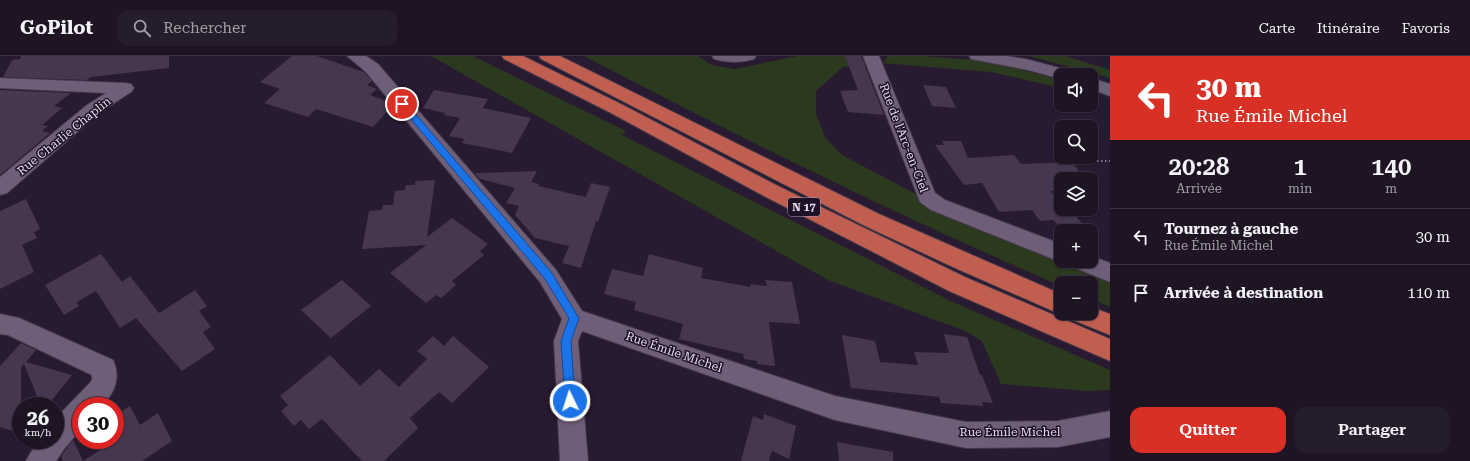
<!DOCTYPE html>
<html lang="fr">
<head>
<meta charset="utf-8">
<style>
  body { margin:0; font-family:"Roboto Serif",serif; background:#261d2c; color:#f1f3f6; height:100vh; display:flex; flex-direction:column; font-size:15px; white-space:nowrap }
  * { box-sizing:border-box; margin:0 }
  p { font-size:13px; color:#a19ea6 }
  .icon { flex:none; width:22px; height:22px; fill:none; stroke:currentColor; stroke-width:2; stroke-linecap:round; stroke-linejoin:round }
  .map { position:relative; flex:1; overflow:hidden }
  .drawer { display:flex; flex-direction:column; background:#1e1424; width:360px }
  .drawer>* { flex:none }
  .banner { background:#d93025; color:#fff; overflow:hidden }
  .fabs { position:absolute; left:1054px; top:12px; display:grid; gap:8px }
  .fabs a { display:grid; place-items:center; width:44px; height:44px; border-radius:8px; background:#1e1424; box-shadow:0 1px 3px #0004,0 0 0 1px #3c3341; font-size:20px }
  .speed { position:absolute; left:12px; top:341px; display:flex; gap:8px; font-size:20px; font-weight:700; text-align:center }
  .speed>* { display:grid; place-content:center; width:52px; height:52px; border-radius:50%; background:#1e1424; box-shadow:0 1px 3px #0004,0 0 0 1px #3c3341; line-height:1 }
  .speed small { font-size:10px; font-weight:400 }
  .speed .limit { border:6px solid #d22; background:#fff; color:#111 }
  .pin { position:absolute; display:grid; place-items:center; width:34px; height:34px; color:#fff; margin:-17px; border:2px solid #fff; border-radius:50%; box-shadow:0 1px 4px #0007 }
  .me { position:absolute; width:44px; margin:-22px; rotate:356deg; stroke-linejoin:round; filter:drop-shadow(0 0 3px #0008) }
  .turn { display:flex; align-items:center; gap:14px; height:84px; padding:0 20px; font-size:18px }
  .turn .icon { width:52px; height:52px; stroke-width:2.5 }
  .turn b { display:block; font-size:28px; line-height:34px }
  .eta { display:flex; justify-content:space-evenly; align-items:center; height:68px; text-align:center }
  .eta b { font-size:24px; font-weight:600; line-height:28px }
  .primary-button { display:flex; gap:8px; margin-top:auto; padding:8px 20px }
  .primary-button a { flex:1; height:46px; border-radius:12px; background:#d93025; color:#fff; font-size:16px; font-weight:600; line-height:46px; text-align:center }
  .primary-button a+a { background:#261d2c; color:#f1f3f6 }
  ul { padding:0; list-style:none }
  li { display:flex; align-items:center; gap:12px; height:56px; padding:0 20px; border-top:1px solid #3c3341 }
  li div { flex:1 }
  li b { display:block; font-size:15px }
  li em { font-style:normal }
  header { display:flex; align-items:center; gap:24px; box-sizing:border-box; height:56px; padding:0 20px; background:#1e1424; border-bottom:1px solid #3c3341 }
  header strong { font-size:19px }
  nav { display:flex; gap:22px; margin-inline-start:auto; font-size:14px }
  .search { width:280px; height:36px; background:#261d2c; display:flex; align-items:center; gap:10px; box-sizing:border-box; padding:0 14px; border-radius:12px; color:#a19ea6; font-size:15px }
  main { display:flex; flex:1; min-height:0 }
  .map>svg:first-child { display:block }
</style>
</head>
<body>
<header>
<strong>GoPilot</strong>
<div class="search"><svg class="icon" aria-label="search" viewBox="0 0 24 24"><circle cx="10" cy="10" r="6"/><path d="M15 15l6 6"/></svg>Rechercher</div>
<nav><a>Carte</a><a>Itinéraire</a><a>Favoris</a></nav>
</header>
<main>
<div class="map">
<svg width="1110" height="405" viewBox="0 0 1110 405">
  <rect width="100%" height="100%" fill="#281a30"/>
  <g fill="#2b391e">
    <path d="M431 0H473L626 75 622 79 953 246 1110 314V334L1087 335 1001 328 982 285 965 275 828 224Z"/>
    <path d="M584 0H698L712 9 735 13 797 0H859L867 9 843 11 816 35V58L825 81 842 99 918 139 1061 203V205H1066L1110 223V251L1091 243V227H1061V230C899 160 740 82 584 0Z"/>
    <path d="M888 0H922L990 5 1061 24V32L991 16 883 7Z"/>
    <path d="M1029 0H1066L1110 14V22Z"/>
  </g>
  <g fill="#46374f">
    <path d="M21 0H169V12L91 21 87 24 3 21 12 4 20 3Z"/>
    <path d="M292 0H317L364 16 372 25 367 29 377 33 370 39 389 46 392 50 373 71 316 53 308 61 264 47 280 33 260 26Z"/>
    <path d="M845 0H861L884 59 848 56 840 35 858 34Z"/>
    <path d="M923 29 946 31 956 52 932 50Z"/>
    <path d="M0 34 71 37 54 50 62 52 42 69 48 70 42 75 50 77 0 119Z"/>
    <path d="M434 34 488 43 483 52 531 62 512 97 462 87 464 83 449 80 460 62 444 59 445 57 423 52Z"/>
    <path d="M942 85H961L968 102 1014 99 1021 108 1072 106 1085 123H1061V134L1050 135 1061 146V153H1068L1090 175H1065L1053 164 1040 165 1032 154 999 156 982 127 964 129 935 89H944Z"/>
    <path d="M537 115 531 126 539 128 538 130 586 141 591 127 610 131 598 166 596 165 581 212 562 207 569 190 535 182 515 159 519 150 506 147 515 132 480 123 476 119V117Z"/>
    <path d="M435 124 427 181 452 162 488 188 480 195 484 199 452 225 456 229 441 242 436 239 426 247 390 217 426 189 362 193 369 155 382 154 383 149H393L395 135 405 134 406 129H415V125Z"/>
    <path d="M26 143 40 173 34 176 37 182 22 189 34 216 0 233V155Z"/>
    <path d="M101 198 122 226 130 220 159 257 195 234 207 250 199 255 211 271 203 276 215 293 182 315 136 262 120 272 96 235 77 246 79 250 64 259 45 229Z"/>
    <path d="M649 198 703 212 701 222 751 231 750 228 767 230 765 224 792 226 800 268 769 266 775 310 757 308V305L744 303 743 298 679 283 683 268 634 254 636 246 604 238 612 213 643 220Z"/>
    <path d="M342 224 371 250 331 282 301 254Z"/>
    <path d="M944 278 967 281 980 319H982L993 347 982 346 983 350 941 347 939 341 851 332 842 279 875 285 880 306 918 309 914 296 949 297Z"/>
    <path d="M433 280 444 290 453 280 489 311 452 347 439 336 410 362 418 372 384 405H362L322 363 309 373 301 364 294 370 281 355 288 349 280 340 330 299 360 330 379 313 399 331 427 303 417 295Z"/>
    <path d="M21 287 36 294 26 306 72 319 47 350H41L24 308 21 312V378L0 371V310Z"/>
    <path d="M130 350 140 369 158 357 172 385 142 405H63L61 400 73 384 83 405 120 381 115 370V359Z"/>
    <path d="M764 358 796 370 789 403 772 395 769 405H741L753 360 763 364Z"/>
    <path d="M837 386 893 396V405H839Z"/>
  </g>
  <g fill="none" stroke-linecap="round" stroke-linejoin="round">
    <defs>
      <g id="minor">
        <path d="M347 0H366L378 8 556 214 582 255 835 340 966 366 1058 365 1110 355V381L1058 391 966 392 835 364 582 275 578 285 588 405H560L554 285 562 263 540 226 366 16Z"/>
        <path d="M712 0H756L754 3C741 7 727 7 714 3Z"/>
        <path d="M863 0H879L935 137 945 144 1061 188V205H1063L1053 203 931 154 920 146Z"/>
        <path d="M969 0H1007L1030 4 1070 15 1072 19H1061V23L1028 14 971 3Z"/>
        <path d="M0 22 125 27 131 28 134 32 131 36 99 57 7 137 0 139V121L87 49 106 37 0 32Z"/>
        <path d="M1091 22 1110 28V40L1091 33Z"/>
        <path d="M1091 200 1110 207V226L1073 211 1070 205H1091Z"/>
        <path d="M0 258 19 262 113 304C121 322 115 336 102 350H81V373L64 393 56 405H26L38 384H55V363L88 329 92 324V319L8 279 0 278Z"/>
      </g>
      <g id="trunk">
        <path d="M502 0H523L623 49 778 130 965 221 1110 283V305L949 235 764 140 611 57 504 3Z"/>
        <path d="M539 0H560L879 158 1061 238V257H1063L1053 255 955 212 865 170 541 3Z"/>
        <path d="M1091 251 1110 258V279L1073 264 1069 257H1091Z"/>
      </g>
    </defs>
    <use href="#minor" stroke="#44384a" stroke-width="2"/>
    <use href="#trunk" stroke="#44384a" stroke-width="2"/>
    <path stroke="#83788a" stroke-width="2" stroke-dasharray="1.5 2.5" stroke-linecap="butt" d="M1089 105H1110"/>
    <use href="#minor" fill="#6f5e78" fill-rule="evenodd"/>
    <use href="#trunk" fill="#c05e50" fill-rule="evenodd"/>
  </g>
  <path fill="#1a73e8" stroke="#114b97" d="M400 46H405L552 217 577 259 579 262 571 285 575 345 574 349 570 350 566 349 565 345 561 285 569 262 545 223 400 50Z"/>
  <g text-anchor="middle" stroke-width="3" stroke-linejoin="round" paint-order="stroke">
    <rect fill="#1e1126" stroke="#a99eaf" stroke-width="1" x="788" y="142" width="32" height="18" rx="3"/>
    <g font-size="11" font-weight="bold" fill="#e4dbea">
      <text x="804" y="155">N 17</text>
    </g>
    <g font-size="12" fill="#e4dbea" stroke="#1e1126">
      <text transform="translate(64 80) rotate(-39)" y="4">Rue Charlie Chaplin</text>
      <text transform="translate(904 82) rotate(69)" y="4">Rue de l'Arc-en-Ciel</text>
      <text transform="translate(674 296) rotate(19)" y="4">Rue Émile Michel</text>
      <text x="1010" y="380">Rue Émile Michel</text>
    </g>
  </g>
</svg>
<div class="fabs">
<a><svg class="icon" aria-label="sound" viewBox="0 0 24 24"><path d="M4 9h4l5-4v14l-5-4H4zM17 9q2 3 0 6"/></svg></a>
<a><svg class="icon" aria-label="search" viewBox="0 0 24 24"><circle cx="10" cy="10" r="6"/><path d="M15 15l6 6"/></svg></a>
<a><svg class="icon" aria-label="layers" viewBox="0 0 24 24"><path d="M12 4l9 5-9 5-9-5zM3 14l9 5 9-5"/></svg></a>
<a>+</a>
<a>−</a>
</div>
<div class="speed"><div>26<small>km/h</small></div><div class="limit">30</div></div>
<div class="pin" style="left:402px;top:48px;background:#d93025"><svg class="icon" aria-label="arrive" viewBox="0 0 24 24"><path d="M6 21V4h12l-3 4 3 4H6"/></svg></div>
<svg class="me" style="left:570px;top:345px" viewBox="-20 -20 40 40"><circle r="17" fill="#1a73e8" stroke="#fff" stroke-width="3"/><path d="M0-11L8 9 0 5-8 9z" fill="#fff"/></svg>
</div>
<section class="drawer">
<div class="banner">
<div class="turn"><svg class="icon" aria-label="left" viewBox="0 0 24 24"><path d="M17 20v-9H6M10 6l-5 5 5 5"/></svg><div><b>30 m</b>Rue Émile Michel</div></div>
</div>
<div class="eta">
<div><b>20:28</b><p>Arrivée</p></div>
<div><b>1</b><p>min</p></div>
<div><b>140</b><p>m</p></div>
</div>
<ul>
<li><svg class="icon" aria-label="left" viewBox="0 0 24 24"><path d="M17 20v-9H6M10 6l-5 5 5 5"/></svg><div><b>Tournez à gauche</b><p>Rue Émile Michel</p></div><em>30 m</em></li>
<li><svg class="icon" aria-label="arrive" viewBox="0 0 24 24"><path d="M6 21V4h12l-3 4 3 4H6"/></svg><div><b>Arrivée à destination</b></div><em>110 m</em></li>
</ul>
<div class="primary-button"><a>Quitter</a><a>Partager</a></div>
</section>
</main>
</body>
</html>
